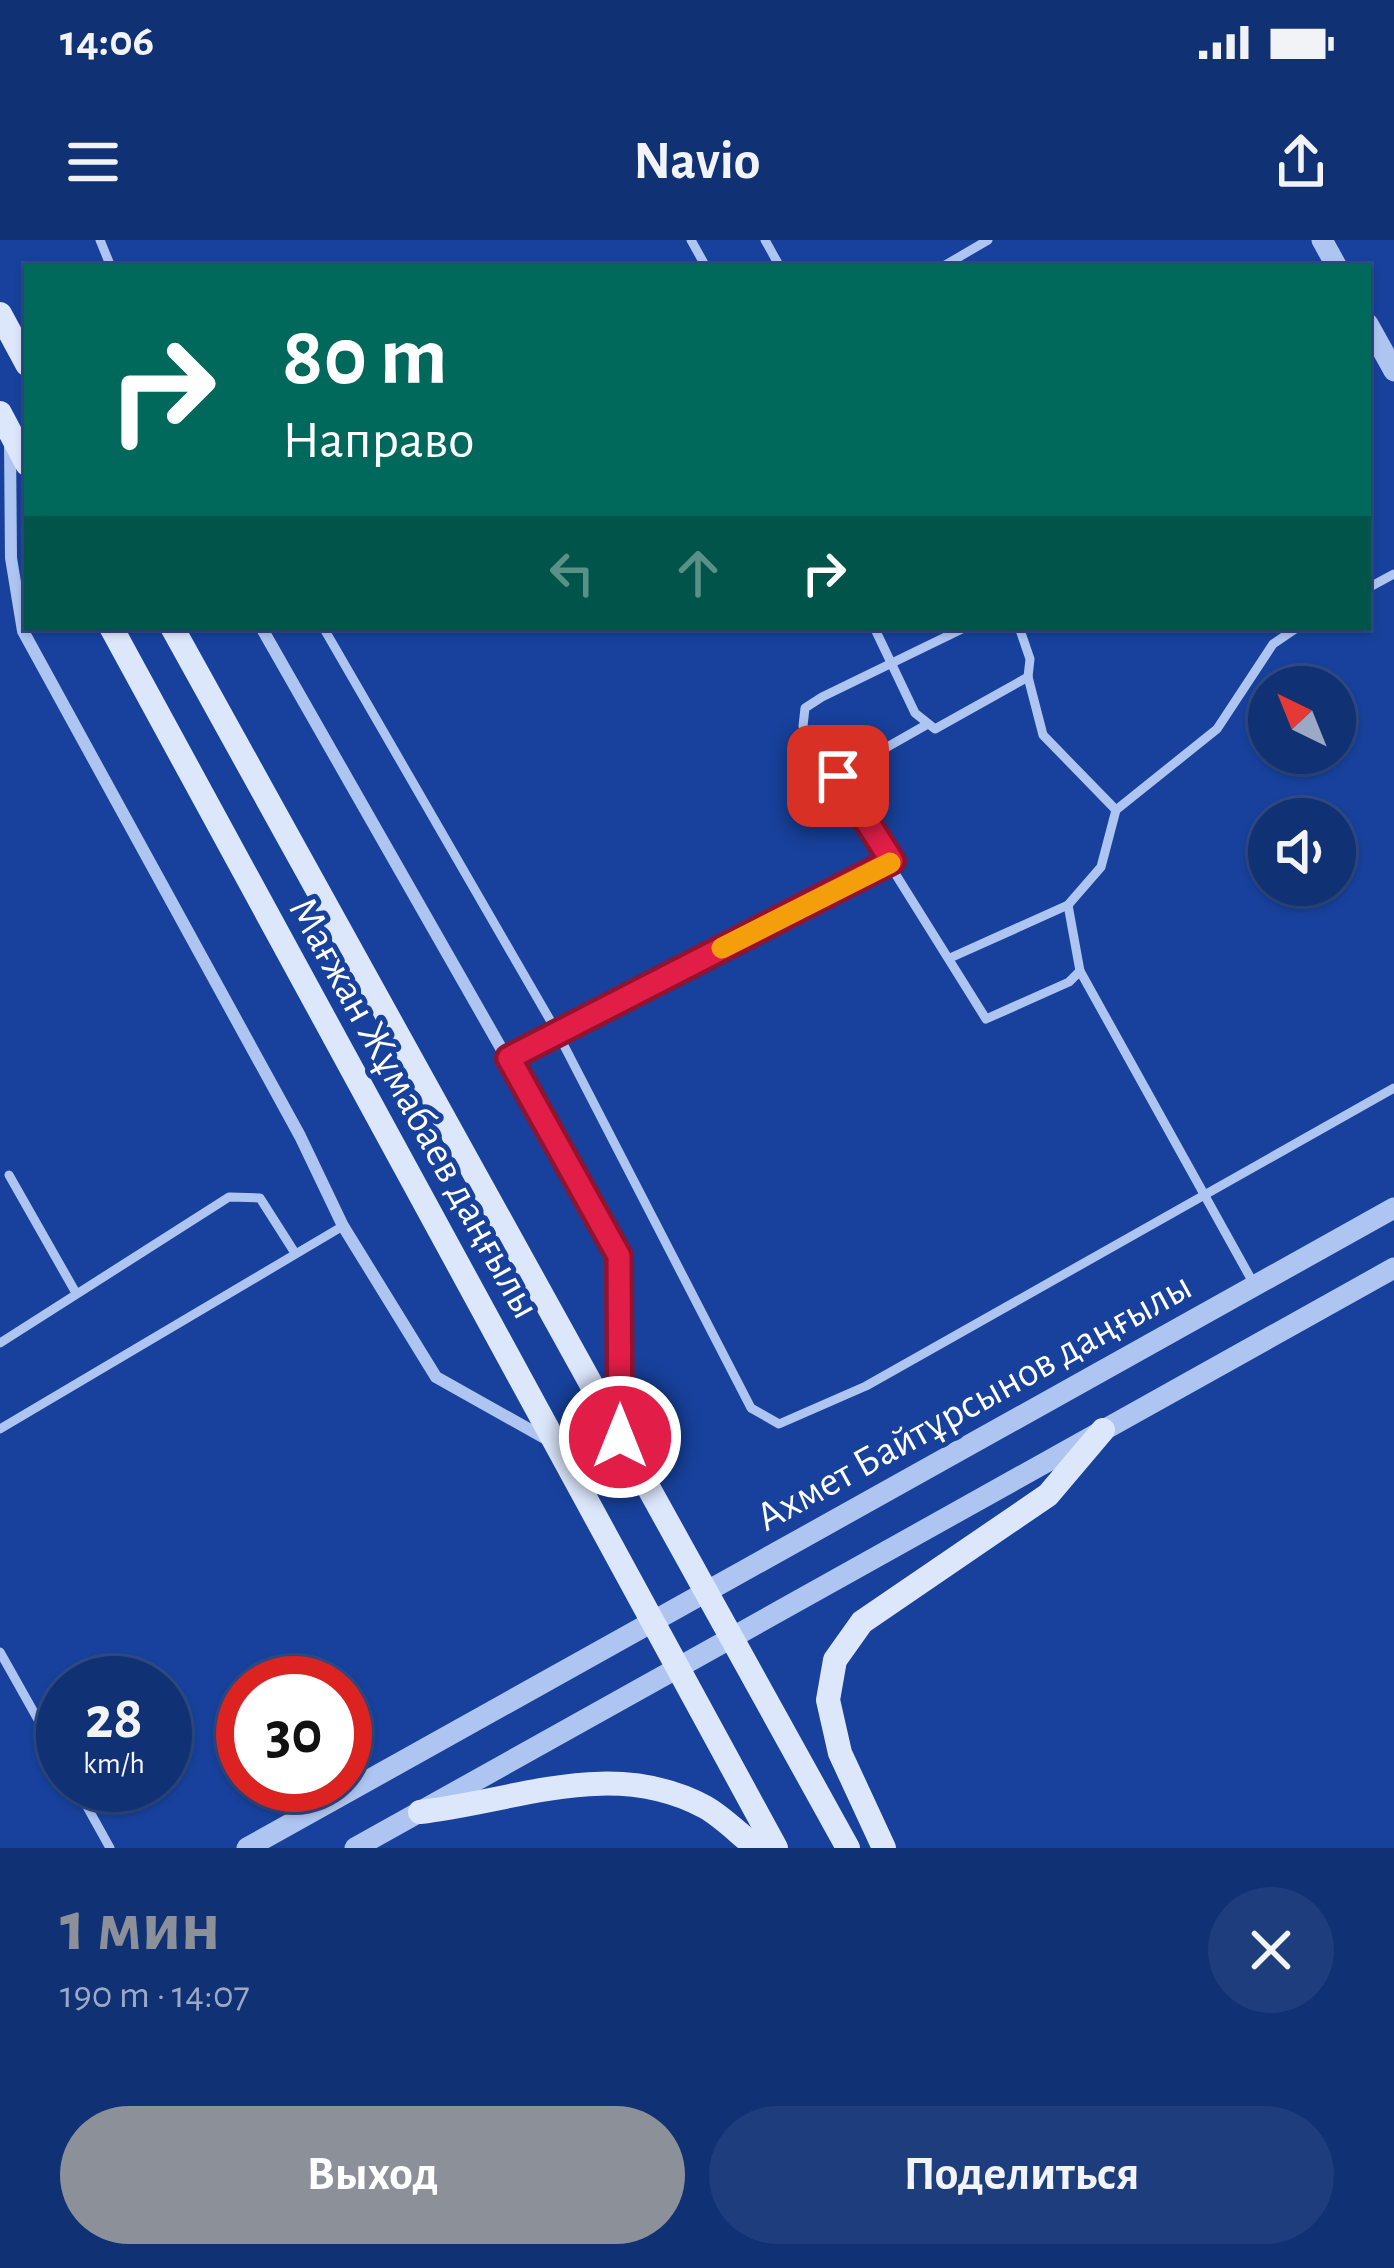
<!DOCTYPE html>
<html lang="ru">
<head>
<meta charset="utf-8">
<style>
  body { margin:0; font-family:"Alegreya Sans",sans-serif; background:#1e3d7d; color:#f1f3f6; height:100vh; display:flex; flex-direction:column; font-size:45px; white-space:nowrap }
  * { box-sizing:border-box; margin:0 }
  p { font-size:39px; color:#9ca9c5 }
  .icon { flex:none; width:66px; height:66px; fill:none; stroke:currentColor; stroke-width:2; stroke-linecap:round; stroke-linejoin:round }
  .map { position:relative; height:1608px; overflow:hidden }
  .drawer { display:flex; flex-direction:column; background:#113175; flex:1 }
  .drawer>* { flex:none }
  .banner { position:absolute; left:24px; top:24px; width:1347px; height:366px; border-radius:0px; box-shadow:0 3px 9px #0004,0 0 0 3px #304c87; background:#00695c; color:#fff; overflow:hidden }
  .needle { width:78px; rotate:317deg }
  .tools { position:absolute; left:1248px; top:426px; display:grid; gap:24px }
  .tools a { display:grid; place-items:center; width:108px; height:108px; border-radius:50%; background:#113175; box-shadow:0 3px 9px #0004,0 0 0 3px #304c87; font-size:60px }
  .speed { position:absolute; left:36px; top:1416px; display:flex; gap:24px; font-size:60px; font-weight:700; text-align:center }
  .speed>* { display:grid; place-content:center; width:156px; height:156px; border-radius:50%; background:#113175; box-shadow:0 3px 9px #0004,0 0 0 3px #304c87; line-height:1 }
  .speed small { font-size:30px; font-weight:400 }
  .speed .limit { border:18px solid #d22; background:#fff; color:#111 }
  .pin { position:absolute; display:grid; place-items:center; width:102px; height:102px; color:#fff; margin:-51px; border-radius:24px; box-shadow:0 6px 18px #0006 }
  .me { position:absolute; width:132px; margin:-66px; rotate:0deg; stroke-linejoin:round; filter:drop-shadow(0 0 9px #0008) }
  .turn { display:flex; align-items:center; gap:42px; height:252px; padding:0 60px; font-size:54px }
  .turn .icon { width:156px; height:156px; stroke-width:2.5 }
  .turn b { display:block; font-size:84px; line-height:102px }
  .lanes { display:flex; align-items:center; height:114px; padding:0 60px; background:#0003; justify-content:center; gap:60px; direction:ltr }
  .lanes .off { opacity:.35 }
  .round { display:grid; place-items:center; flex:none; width:126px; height:126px; border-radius:63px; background:#1e3d7d }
  .head { display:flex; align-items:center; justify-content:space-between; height:204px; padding:0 60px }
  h1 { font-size:72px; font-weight:700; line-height:90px; color:#8c9099 }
  .button { display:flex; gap:24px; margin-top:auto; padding:24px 60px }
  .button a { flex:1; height:138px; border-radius:72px; background:#8c9099; color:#fff; font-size:48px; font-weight:700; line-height:138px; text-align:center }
  .button a+a { background:#1e3d7d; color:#f1f3f6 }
  .status { display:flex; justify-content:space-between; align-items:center; height:84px; padding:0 60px; background:#113175; direction:ltr }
  .status svg { height:33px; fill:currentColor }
  header { display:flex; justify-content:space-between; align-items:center; height:156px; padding:0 60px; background:#113175; font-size:54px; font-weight:700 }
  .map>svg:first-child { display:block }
</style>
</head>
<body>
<div class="status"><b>14:06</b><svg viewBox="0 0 49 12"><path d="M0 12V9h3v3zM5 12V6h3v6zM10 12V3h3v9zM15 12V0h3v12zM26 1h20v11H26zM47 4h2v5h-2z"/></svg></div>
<header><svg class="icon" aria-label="menu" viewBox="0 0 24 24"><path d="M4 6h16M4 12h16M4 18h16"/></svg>Navio<svg class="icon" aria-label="share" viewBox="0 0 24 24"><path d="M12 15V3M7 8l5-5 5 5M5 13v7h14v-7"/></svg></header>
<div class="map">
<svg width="1394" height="1608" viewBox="0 0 1394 1608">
  <rect width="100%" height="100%" fill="#17419c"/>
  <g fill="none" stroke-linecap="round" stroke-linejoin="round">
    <g stroke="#aec5f2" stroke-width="9">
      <path d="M100 0 111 27"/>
      <path d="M691 0 706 27"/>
      <path d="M765 0 780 27"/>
      <path d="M942 27 988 0"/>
      <path d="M1368 348 1394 334"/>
      <path d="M323 387 557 792 751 1168 779 1184 866 1146 1394 848"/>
      <path d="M874 387 915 473 935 489 1028 437 1030 419 1019 387"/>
      <path d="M966 387 822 457 805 468 803 486 986 779 1069 742 1080 731 1068 665"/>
      <path d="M1028 437 1043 495 1116 570"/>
      <path d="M838 535 926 485"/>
      <path d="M950 718 1068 665 1101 627 1116 570 1217 489 1273 404 1298 387"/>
      <path d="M1080 731 1255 1046"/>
      <path d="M509 818 892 621"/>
      <path d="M9 935 76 1053"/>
      <path d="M0 1103 229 957 260 958 295 1013"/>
      <path d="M0 1189 343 986"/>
      <path d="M0 1412 63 1524"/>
      <path d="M75 1545 110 1608"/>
    </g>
    <g stroke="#aec5f2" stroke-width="12">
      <path d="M10 202 11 318 23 391 300 896 343 986 436 1137 550 1201"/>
      <path d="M261 387 619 1015 620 1184"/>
    </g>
    <g stroke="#aec5f2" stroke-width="21">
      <path d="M1322 0 1337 27"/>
      <path d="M1368 84 1394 131"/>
      <path d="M247 1608 1394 968"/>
      <path d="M355 1608 1394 1028"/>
    </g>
    <g stroke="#dde7fc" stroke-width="24">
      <path d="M0 74 27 124"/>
      <path d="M0 173 27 224"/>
      <path d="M111 387 776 1608"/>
      <path d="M172 387 848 1608"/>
      <path d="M420 1572C516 1561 612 1517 705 1567 723 1577 740 1595 757 1608"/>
      <path d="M884 1608 840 1513 828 1460 835 1420 862 1382 1048 1255 1103 1190"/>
    </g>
  </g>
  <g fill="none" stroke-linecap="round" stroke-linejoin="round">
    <defs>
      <path id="route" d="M620 1197 619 1016 509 818 892 621 838 536"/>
    </defs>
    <use href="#route" stroke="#92132f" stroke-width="30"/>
    <use href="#route" stroke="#e11d48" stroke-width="21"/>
    <path stroke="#f59e0b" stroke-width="21" d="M722 708 890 623"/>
  </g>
  <g text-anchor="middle" stroke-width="10" stroke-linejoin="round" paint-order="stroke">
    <g font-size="42" fill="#fff" stroke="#17419c">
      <text transform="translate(416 867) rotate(61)" y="15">Мағжан Жұмабаев даңғылы</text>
      <text transform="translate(973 1160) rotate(-29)" y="15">Ахмет Байтұрсынов даңғылы</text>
    </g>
  </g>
</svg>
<div class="tools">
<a><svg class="needle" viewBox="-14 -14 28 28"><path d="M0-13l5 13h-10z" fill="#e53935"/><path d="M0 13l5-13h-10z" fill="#9ca9c5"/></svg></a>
<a><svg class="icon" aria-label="sound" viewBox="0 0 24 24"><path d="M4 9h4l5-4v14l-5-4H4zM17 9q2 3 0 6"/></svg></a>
</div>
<div class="speed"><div>28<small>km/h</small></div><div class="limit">30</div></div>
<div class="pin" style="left:838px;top:536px;background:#d93025"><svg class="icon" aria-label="arrive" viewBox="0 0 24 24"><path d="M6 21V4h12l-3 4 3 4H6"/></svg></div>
<svg class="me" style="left:620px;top:1197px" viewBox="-20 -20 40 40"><circle r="17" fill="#e11d48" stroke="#fff" stroke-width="3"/><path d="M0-11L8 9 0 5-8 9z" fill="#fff"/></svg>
<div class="banner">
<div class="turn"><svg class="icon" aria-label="right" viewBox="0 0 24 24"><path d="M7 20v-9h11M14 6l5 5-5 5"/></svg><div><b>80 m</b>Направо</div></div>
<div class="lanes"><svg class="icon off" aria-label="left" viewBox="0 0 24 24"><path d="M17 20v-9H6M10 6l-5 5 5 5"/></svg><svg class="icon off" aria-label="ahead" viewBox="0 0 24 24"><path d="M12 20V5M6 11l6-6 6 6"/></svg><svg class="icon" aria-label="right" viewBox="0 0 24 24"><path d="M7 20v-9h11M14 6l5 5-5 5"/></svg></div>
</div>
</div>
<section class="drawer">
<div class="head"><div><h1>1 мин</h1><p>190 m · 14:07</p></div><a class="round"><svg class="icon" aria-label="close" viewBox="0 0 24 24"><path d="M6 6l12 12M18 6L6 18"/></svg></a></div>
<div class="button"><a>Выход</a><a>Поделиться</a></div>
</section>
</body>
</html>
